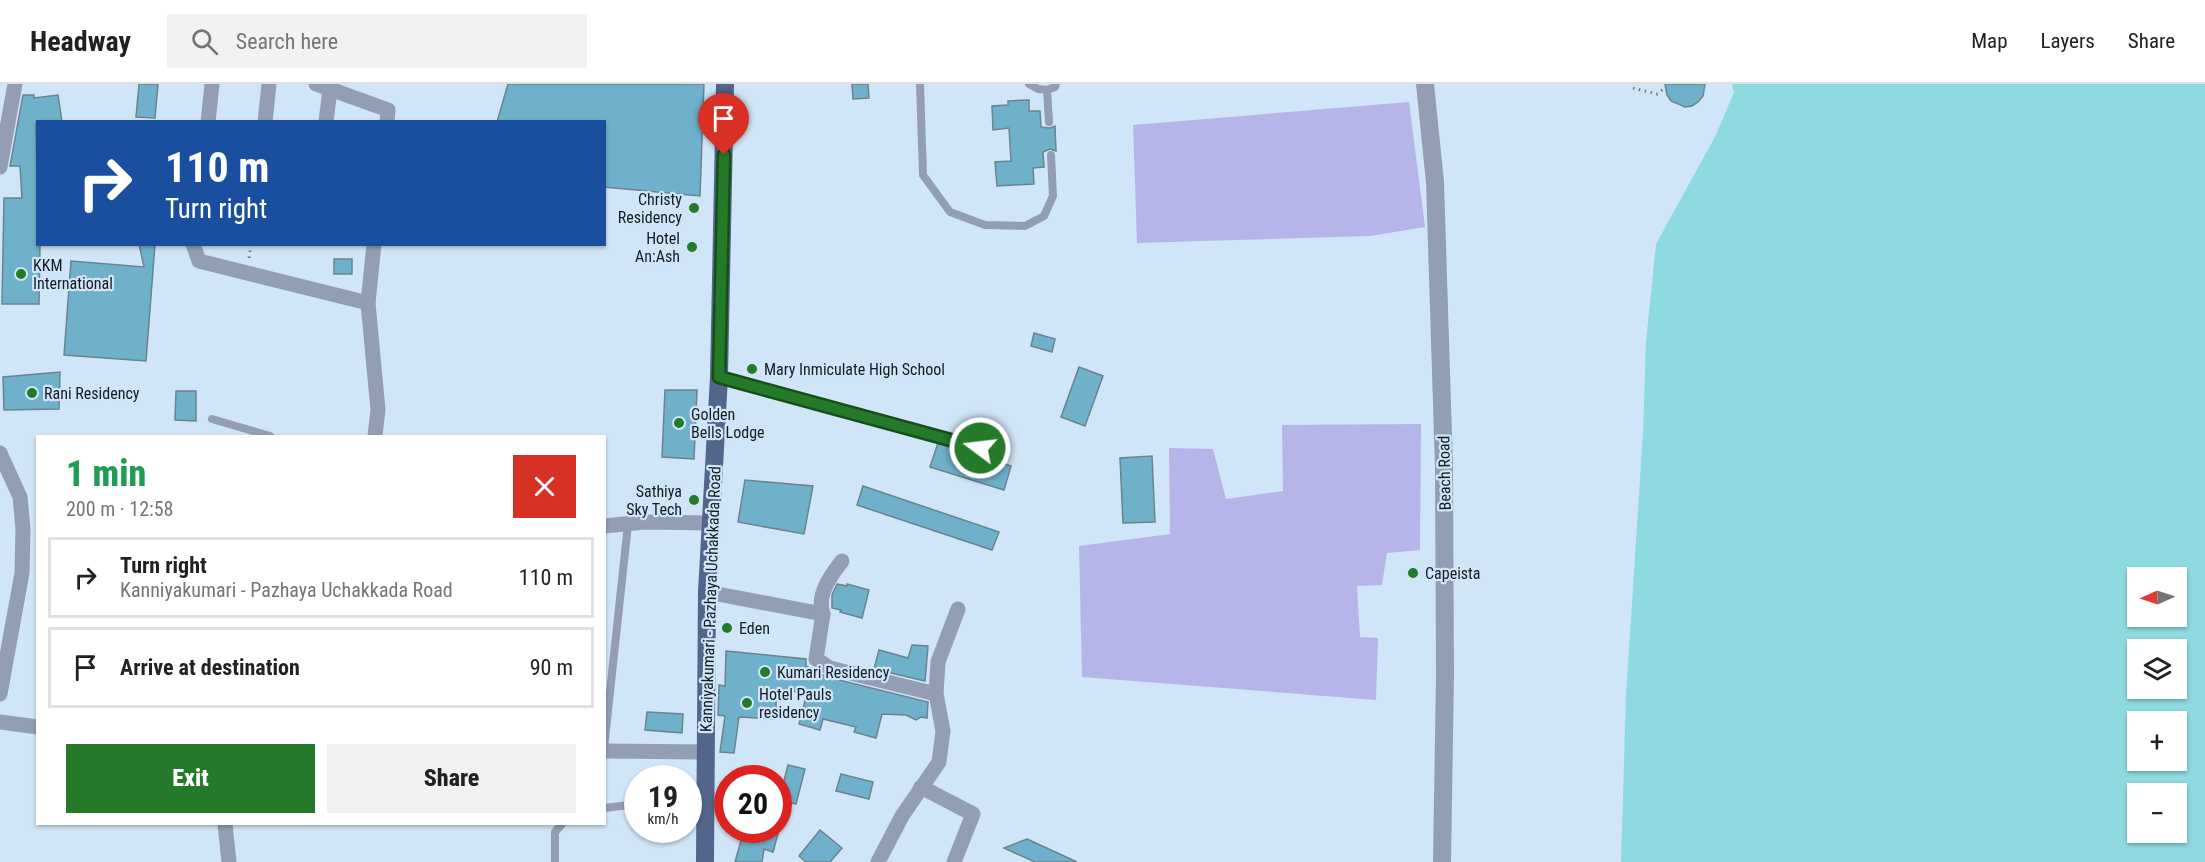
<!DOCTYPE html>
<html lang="en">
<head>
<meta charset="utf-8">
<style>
  body { margin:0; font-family:"Roboto Condensed",sans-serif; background:#f2f2f2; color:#202124; height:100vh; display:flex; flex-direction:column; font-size:22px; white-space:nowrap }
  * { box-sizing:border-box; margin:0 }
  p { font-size:20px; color:#757577 }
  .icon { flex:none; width:33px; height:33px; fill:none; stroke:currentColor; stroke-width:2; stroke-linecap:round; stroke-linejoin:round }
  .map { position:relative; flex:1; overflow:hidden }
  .details { position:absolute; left:36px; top:351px; width:570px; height:390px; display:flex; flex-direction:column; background:#fff; border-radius:0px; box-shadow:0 2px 4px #0004 }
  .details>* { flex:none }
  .banner { position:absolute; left:36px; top:36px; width:570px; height:126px; border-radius:0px; box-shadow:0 2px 4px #0004; background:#1a4fa0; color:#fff; overflow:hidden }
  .needle { width:39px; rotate:267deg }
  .tools { position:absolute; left:2127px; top:483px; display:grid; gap:12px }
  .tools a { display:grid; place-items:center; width:60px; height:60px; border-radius:0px; background:#fff; box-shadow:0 2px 4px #0004; font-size:30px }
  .speed { position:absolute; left:624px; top:681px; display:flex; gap:12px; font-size:30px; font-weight:700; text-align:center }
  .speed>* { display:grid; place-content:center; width:78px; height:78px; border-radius:50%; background:#fff; box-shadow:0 2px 4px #0004; line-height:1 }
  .speed small { font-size:15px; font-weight:400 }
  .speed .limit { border:9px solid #d22; background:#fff; color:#111 }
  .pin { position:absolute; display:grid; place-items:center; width:51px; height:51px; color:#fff; margin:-62px -26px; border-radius:50% 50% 50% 0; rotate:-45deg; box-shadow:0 0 6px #0007 }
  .pin .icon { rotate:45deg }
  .me { position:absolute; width:66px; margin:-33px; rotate:285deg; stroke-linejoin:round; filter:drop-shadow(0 0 4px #0008) }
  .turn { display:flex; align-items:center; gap:21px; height:126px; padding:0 30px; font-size:27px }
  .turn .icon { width:78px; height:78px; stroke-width:2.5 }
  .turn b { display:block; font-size:42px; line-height:51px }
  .round { display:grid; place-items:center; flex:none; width:63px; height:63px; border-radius:0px; background:#f2f2f2 }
  .headline { display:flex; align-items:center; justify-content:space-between; height:102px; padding:0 30px }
  h1 { font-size:36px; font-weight:800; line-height:45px; color:#1e9e55 }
  .cta { display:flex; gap:12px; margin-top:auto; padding:12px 30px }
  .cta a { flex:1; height:69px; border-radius:0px; background:#247a28; color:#fff; font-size:24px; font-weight:800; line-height:69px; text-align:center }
  .cta a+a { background:#f2f2f2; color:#202124 }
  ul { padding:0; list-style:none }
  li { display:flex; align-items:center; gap:18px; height:81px; margin:0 12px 9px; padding:0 18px; border:3px solid #e0e0e0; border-radius:0px }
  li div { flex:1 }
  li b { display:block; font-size:22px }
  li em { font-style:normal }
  header { display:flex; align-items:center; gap:36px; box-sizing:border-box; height:84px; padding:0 30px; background:#fff; border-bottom:2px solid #e0e0e0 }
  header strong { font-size:28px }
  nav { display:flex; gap:33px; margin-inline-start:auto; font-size:21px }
  .search { width:420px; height:54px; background:#f2f2f2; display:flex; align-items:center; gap:15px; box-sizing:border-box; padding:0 21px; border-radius:0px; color:#757577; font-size:22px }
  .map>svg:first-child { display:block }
</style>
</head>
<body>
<header>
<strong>Headway</strong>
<div class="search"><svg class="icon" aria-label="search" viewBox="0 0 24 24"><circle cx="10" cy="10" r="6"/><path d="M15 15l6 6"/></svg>Search here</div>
<nav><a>Map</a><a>Layers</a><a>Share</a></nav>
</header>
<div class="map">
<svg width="2205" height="778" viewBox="0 0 2205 778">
  <rect width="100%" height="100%" fill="#d0e5f7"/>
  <g fill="#b6b5ea">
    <path d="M1409 18 1425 143 1370 152 1137 159 1133 41Z"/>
    <path d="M1421 340 1420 466 1387 469 1382 501 1357 502 1360 553 1378 554 1376 616 1082 593 1079 462 1170 450 1169 364 1213 365 1226 415 1283 407 1282 341Z"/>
  </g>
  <path fill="#8ddae1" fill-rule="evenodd" d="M1732 0H2205V778H1621L1626 612 1643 349 1646 258 1656 160 1716 51 1734 8ZM2138 494H2176V532H2138ZM2138 566H2176V604H2138ZM2138 638H2176V676H2138ZM2138 710H2176V748H2138Z"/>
  <g fill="#6fb1ca" stroke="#6a848e" stroke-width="1.5">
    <path d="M139 0H158L155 34 136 33Z"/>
    <path d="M508 0H704L700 112 604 103V38H497Z"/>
    <path d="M852 0H868L869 14 853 15Z"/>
    <path d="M1665 0H1705L1703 12 1698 18 1692 22 1685 23 1671 17 1667 11Z"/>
    <path d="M23 11H34V14L58 11 62 38H36L38 160H40L39 220H2L4 114H22L20 82H10Z"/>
    <path d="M1029 16V27H1040L1041 43 1050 44 1055 42 1056 67 1050 65 1043 68 1044 83 1033 84 1034 100 997 102 995 78 1011 77 1009 44 993 46 992 22 1008 21V17Z"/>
    <path d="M139 160H155L146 277 64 271 71 177 144 183Z"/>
    <rect x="334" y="175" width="18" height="15"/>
    <path d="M1034 249 1055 255 1052 268 1031 262Z"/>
    <path d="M1079 283 1103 292 1085 342 1061 333Z"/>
    <path d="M60 288 59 325 4 326 3 293Z"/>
    <path d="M665 306H697L694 375 662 373Z"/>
    <path d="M176 307H196V337L175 336Z"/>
    <path d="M938 359 1011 382 1004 406 930 383Z"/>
    <path d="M1152 372 1155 438 1123 439 1120 374Z"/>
    <path d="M745 396 813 402 804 450 738 438Z"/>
    <path d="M863 402 999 448 992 466 857 421Z"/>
    <path d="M837 500 847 502V500L869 506 862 534 840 528 841 526 832 524V511Z"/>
    <path d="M912 561 928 562 925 597 874 585 879 566 908 574Z"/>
    <path d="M726 567 806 575V582L827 593 928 618 927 634 921 633 916 636 906 631 882 630 876 654 854 648 856 643 823 635 820 646 799 640 807 609 776 606V635L739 633 734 669 720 668 725 632 718 631 719 601 725 602Z"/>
    <path d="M647 628 683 630 682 649 645 646Z"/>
    <path d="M788 681 805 685 796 720 779 716Z"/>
    <path d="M841 690 873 698 869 715 836 707Z"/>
    <path d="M744 746H779L773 768 764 765 762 778H735Z"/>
    <path d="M820 746 842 764 830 778H806L799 772Z"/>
    <path d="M1027 755 1077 778H1035L1004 764Z"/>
  </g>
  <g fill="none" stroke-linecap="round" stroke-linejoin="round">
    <g stroke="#6e7c88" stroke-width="3" stroke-dasharray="1.5 4.5" stroke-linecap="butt">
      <path d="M1633 4 1657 10 1666 3"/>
      <path d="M249 174 251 160"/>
    </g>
    <g stroke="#939eb4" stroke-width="8">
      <path d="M920 0 923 91 950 128 985 141 1025 142 1044 132 1053 112 1051 71"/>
      <path d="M1029 0 1038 5 1047 6 1049 38"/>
      <path d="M1047 6 1055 3 1056 0"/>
      <path d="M719 293 1002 370"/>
      <path d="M212 335 270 352"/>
      <path d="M604 664 628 440"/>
      <path d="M688 711 703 705"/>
      <path d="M604 724 638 720"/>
      <path d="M555 778V748L562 740"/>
    </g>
    <g stroke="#939eb4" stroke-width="15">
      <path d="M316 0 330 5 326 38"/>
      <path d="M330 5 388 26 387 38"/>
      <path d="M208 38 212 0"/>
      <path d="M265 38 269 0"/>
      <path d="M0 83 15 0"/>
      <path d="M193 160 199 177 368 219 378 326 375 352"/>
      <path d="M368 219 374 160"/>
      <path d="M0 369 20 413 23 445 22 489 0 610"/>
      <path d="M604 442 645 438 710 439"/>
      <path d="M707 508 823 530 816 575 830 584 936 610"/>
      <path d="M823 530C816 511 831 491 842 477"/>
      <path d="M0 638 38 643"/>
      <path d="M604 667 705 668"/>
      <path d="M921 703 973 730 954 778"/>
      <path d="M225 740 229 778"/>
      <path d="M878 778 902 732 939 678 943 647 936 610 938 578 958 525"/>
    </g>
    <path stroke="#939eb4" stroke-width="18" d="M1425 0 1435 98 1444 383 1445 590 1442 778"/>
    <path stroke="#53658b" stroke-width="18" d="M705 778 707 508 719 293 725 0"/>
  </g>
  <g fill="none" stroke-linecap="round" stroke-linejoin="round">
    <defs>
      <path id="route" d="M724 71 719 293 980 364"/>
    </defs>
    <use href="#route" stroke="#174f1a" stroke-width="15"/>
    <use href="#route" stroke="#247a28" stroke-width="10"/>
  </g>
  <g fill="#247a28" stroke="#d0e5f7" stroke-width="2">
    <circle cx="694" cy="124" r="6"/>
    <circle cx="692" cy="163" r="6"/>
    <circle cx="21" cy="190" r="6"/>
    <circle cx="752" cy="285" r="6"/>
    <circle cx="32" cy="309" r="6"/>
    <circle cx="679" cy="339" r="6"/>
    <circle cx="694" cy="416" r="6"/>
    <circle cx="1413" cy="489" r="6"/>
    <circle cx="727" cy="544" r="6"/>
    <circle cx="765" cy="588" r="6"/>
    <circle cx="747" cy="619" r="6"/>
  </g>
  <g text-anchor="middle" stroke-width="4.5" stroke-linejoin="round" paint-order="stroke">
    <g font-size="16" fill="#141b21" stroke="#d0e5f7" text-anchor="start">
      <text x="682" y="121" text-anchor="end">Christy<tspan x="682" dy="18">Residency</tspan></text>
      <text x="680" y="160" text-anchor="end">Hotel<tspan x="680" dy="18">An:Ash</tspan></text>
      <text x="33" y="187">KKM<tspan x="33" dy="18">International</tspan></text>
      <text x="764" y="291">Mary Inmiculate High School</text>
      <text x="44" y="315">Rani Residency</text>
      <text x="691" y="336">Golden<tspan x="691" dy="18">Bells Lodge</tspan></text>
      <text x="682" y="413" text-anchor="end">Sathiya<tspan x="682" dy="18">Sky Tech</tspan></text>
      <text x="1425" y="495">Capeista</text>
      <text x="739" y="550">Eden</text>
      <text x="777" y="594">Kumari Residency</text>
      <text x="759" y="616">Hotel Pauls<tspan x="759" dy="18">residency</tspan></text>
    </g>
    <g font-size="16" fill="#141b21" stroke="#d0e5f7">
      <text transform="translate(1444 389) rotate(-91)" y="6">Beach Road</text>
      <text transform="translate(710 515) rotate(-88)" y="6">Kanniyakumari - Pazhaya Uchakkada Road</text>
    </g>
  </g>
</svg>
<div class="tools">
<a><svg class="needle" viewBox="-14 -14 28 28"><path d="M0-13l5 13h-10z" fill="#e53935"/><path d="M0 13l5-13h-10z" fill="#757577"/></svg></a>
<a><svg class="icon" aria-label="layers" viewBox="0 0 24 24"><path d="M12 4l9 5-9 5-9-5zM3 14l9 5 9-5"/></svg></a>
<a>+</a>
<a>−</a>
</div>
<div class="speed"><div>19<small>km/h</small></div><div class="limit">20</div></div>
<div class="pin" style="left:724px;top:71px;background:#d93025"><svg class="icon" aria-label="arrive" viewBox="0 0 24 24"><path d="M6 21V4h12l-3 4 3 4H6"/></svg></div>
<svg class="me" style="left:980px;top:364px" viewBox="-20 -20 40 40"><circle r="17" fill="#247a28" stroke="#fff" stroke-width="3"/><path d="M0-11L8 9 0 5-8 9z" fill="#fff"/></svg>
<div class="banner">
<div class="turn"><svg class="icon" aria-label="right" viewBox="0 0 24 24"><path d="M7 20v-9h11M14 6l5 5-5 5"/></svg><div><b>110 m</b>Turn right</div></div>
</div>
<section class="details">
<div class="headline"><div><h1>1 min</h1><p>200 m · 12:58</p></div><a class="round" style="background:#d93025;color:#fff"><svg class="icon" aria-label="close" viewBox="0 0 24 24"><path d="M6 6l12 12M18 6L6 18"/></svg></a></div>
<ul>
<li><svg class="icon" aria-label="right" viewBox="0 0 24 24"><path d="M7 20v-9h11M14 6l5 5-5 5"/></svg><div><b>Turn right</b><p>Kanniyakumari - Pazhaya Uchakkada Road</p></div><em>110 m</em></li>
<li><svg class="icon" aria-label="arrive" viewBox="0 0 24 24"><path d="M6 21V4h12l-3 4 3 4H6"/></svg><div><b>Arrive at destination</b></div><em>90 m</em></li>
</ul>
<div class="cta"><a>Exit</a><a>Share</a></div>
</section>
</div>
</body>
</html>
